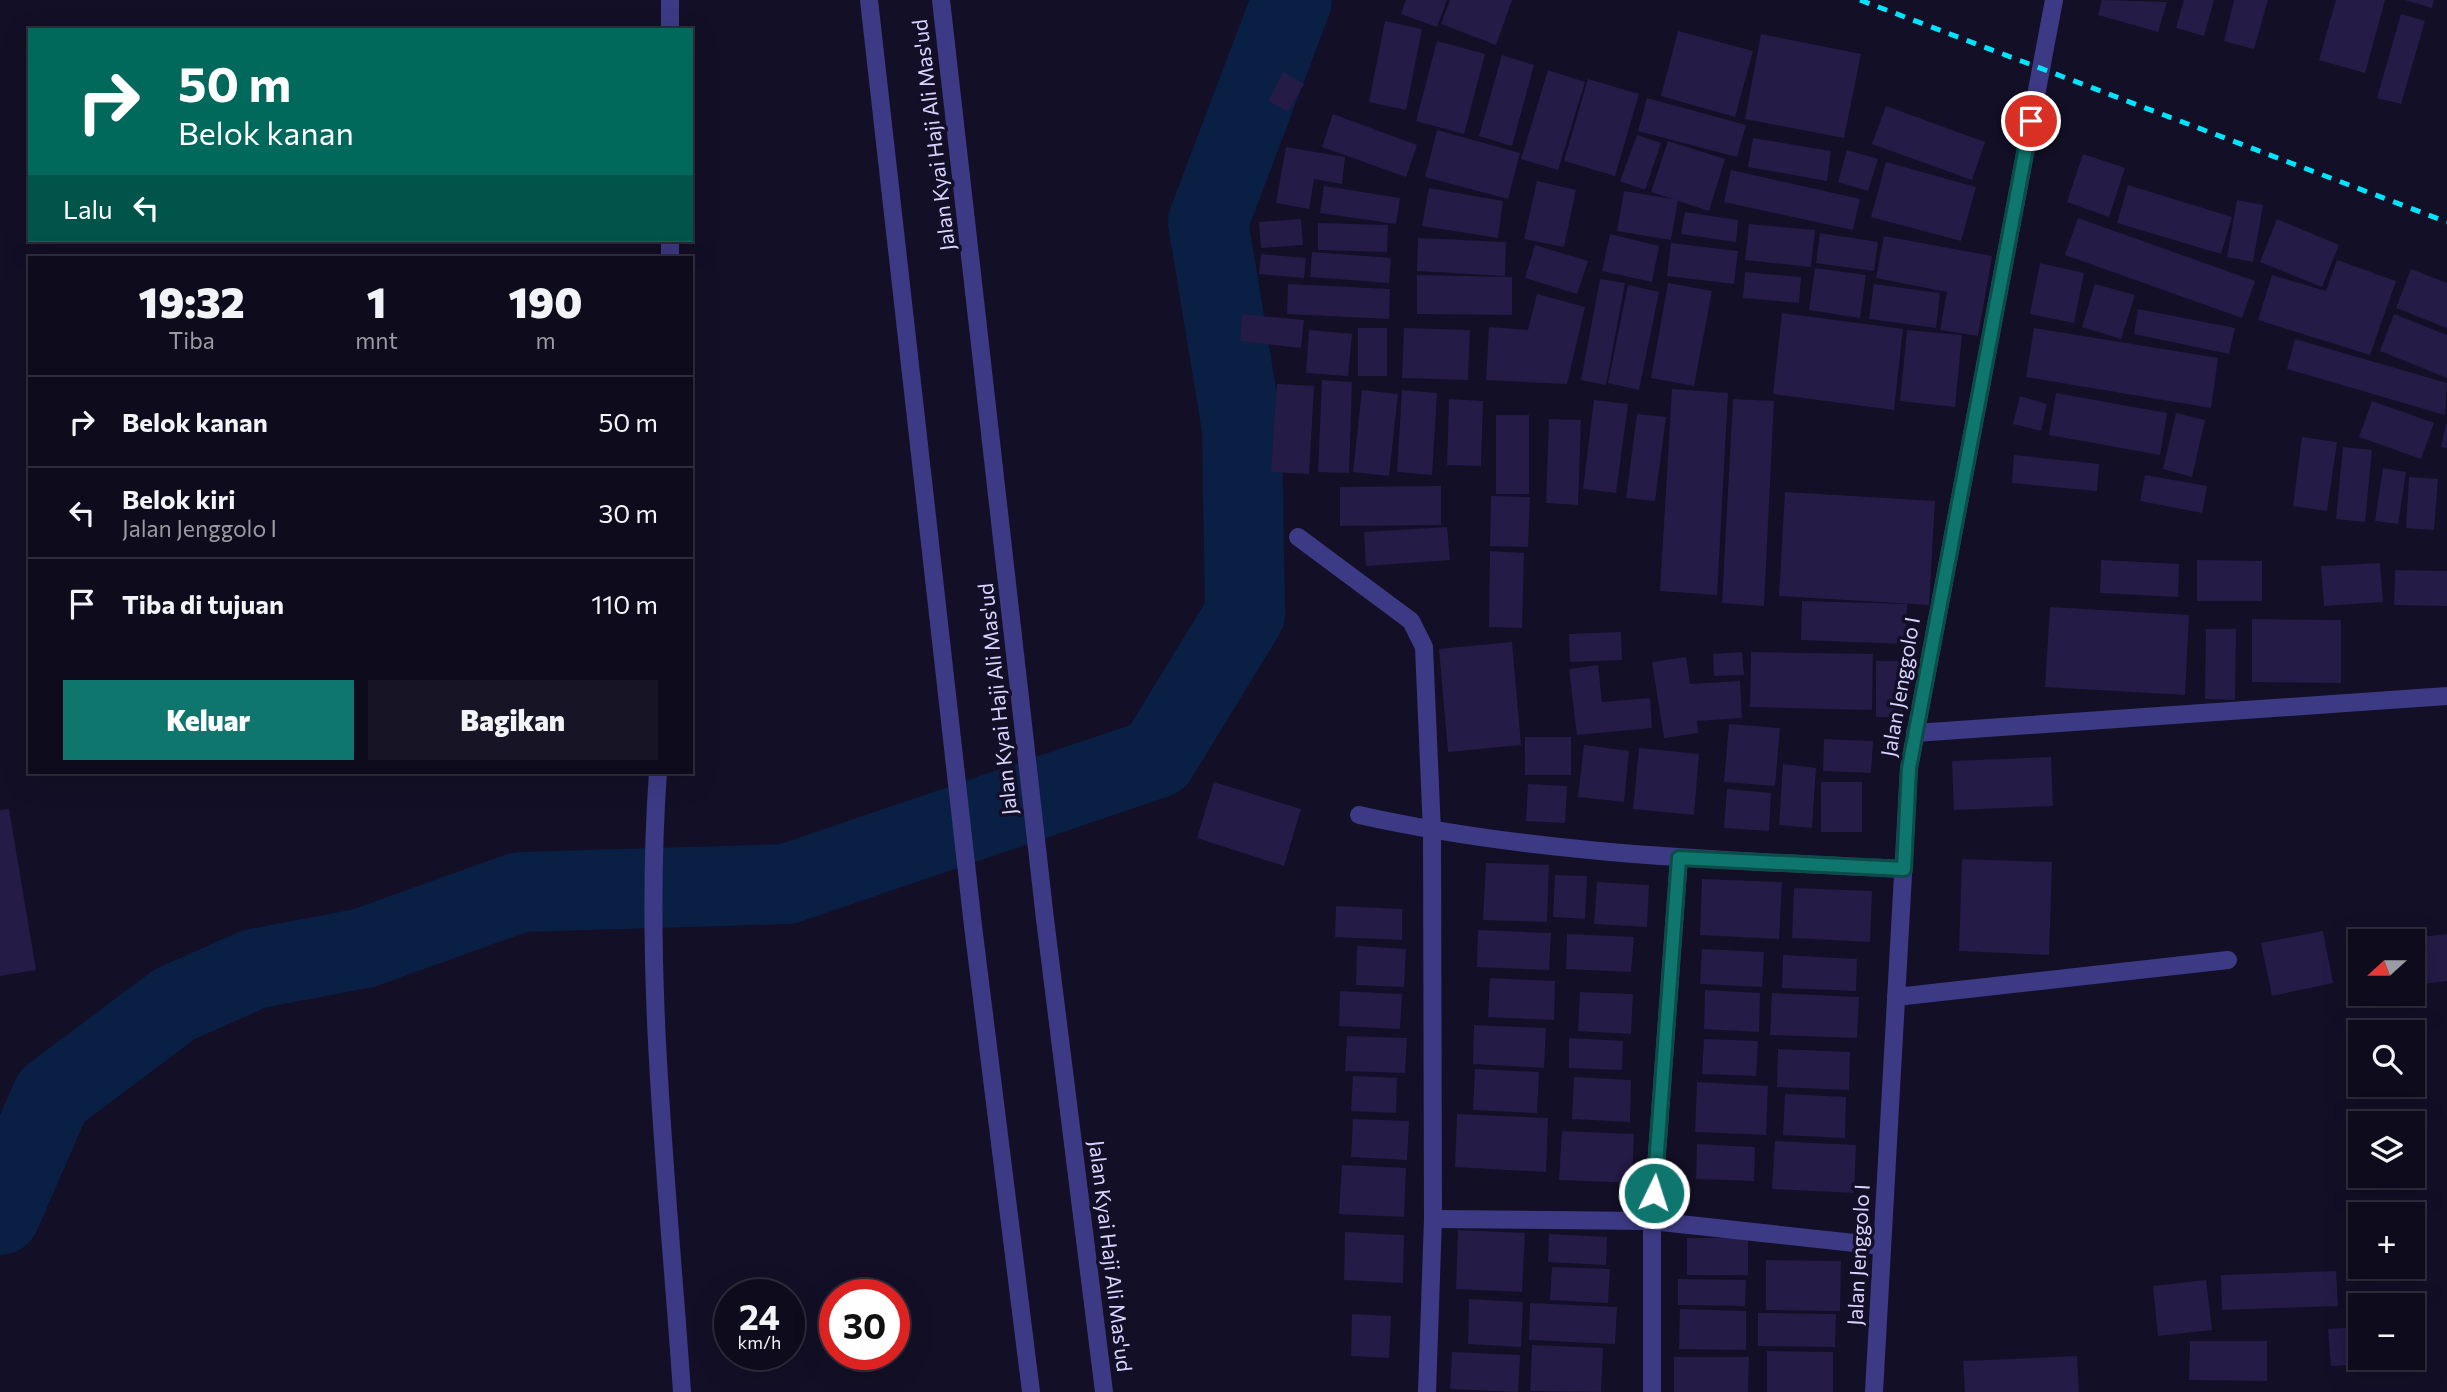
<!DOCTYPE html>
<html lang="id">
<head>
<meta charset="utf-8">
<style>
  body { margin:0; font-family:Commissioner,sans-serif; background:#171425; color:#f1f3f6; height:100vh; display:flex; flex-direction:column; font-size:26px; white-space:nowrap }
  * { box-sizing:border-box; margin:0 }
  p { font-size:23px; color:#9b9ba3 }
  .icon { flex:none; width:38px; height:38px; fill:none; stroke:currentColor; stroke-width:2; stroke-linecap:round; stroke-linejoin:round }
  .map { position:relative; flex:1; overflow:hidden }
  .details { position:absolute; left:28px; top:256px; width:665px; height:518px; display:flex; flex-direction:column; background:#0e0b1c; border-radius:0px; box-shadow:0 7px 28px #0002,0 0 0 2px #2e2b3b }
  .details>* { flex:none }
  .top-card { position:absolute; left:28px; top:28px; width:665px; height:214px; border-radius:0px; box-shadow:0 7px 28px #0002,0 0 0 2px #2e2b3b; background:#00695c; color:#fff; overflow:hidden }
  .needle { width:46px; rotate:249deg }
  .buttons { position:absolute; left:2348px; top:929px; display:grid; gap:14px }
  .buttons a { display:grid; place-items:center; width:77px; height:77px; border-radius:0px; background:#0e0b1c; box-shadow:0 7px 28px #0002,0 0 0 2px #2e2b3b; font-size:35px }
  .speed { position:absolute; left:714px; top:1279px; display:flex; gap:14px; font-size:35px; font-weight:700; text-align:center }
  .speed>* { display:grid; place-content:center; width:91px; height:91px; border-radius:50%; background:#0e0b1c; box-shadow:0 7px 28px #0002,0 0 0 2px #2e2b3b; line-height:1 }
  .speed small { font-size:18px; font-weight:400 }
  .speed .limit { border:10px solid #d22; background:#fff; color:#111 }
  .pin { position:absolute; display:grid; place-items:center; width:60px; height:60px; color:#fff; margin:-30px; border:4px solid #fff; border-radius:50%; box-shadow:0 2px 7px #0007 }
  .me { position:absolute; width:77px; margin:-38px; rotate:4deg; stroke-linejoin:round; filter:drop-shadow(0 0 5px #0008) }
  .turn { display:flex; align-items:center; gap:24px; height:147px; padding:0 35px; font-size:32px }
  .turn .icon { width:91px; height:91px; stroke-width:2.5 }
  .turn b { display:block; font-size:49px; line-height:60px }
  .then { display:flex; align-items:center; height:66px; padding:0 35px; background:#0003; gap:14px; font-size:26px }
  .eta { display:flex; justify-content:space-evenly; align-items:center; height:119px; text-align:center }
  .eta b { font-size:42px; font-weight:800; line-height:49px }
  .primary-button { display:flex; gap:14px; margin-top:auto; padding:14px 35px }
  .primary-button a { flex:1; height:80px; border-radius:0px; background:#0f766e; color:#fff; font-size:28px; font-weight:800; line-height:80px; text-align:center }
  .primary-button a+a { background:#171425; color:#f1f3f6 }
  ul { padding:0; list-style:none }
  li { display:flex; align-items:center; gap:21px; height:91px; padding:0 35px; border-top:2px solid #2e2b3b }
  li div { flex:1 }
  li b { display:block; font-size:26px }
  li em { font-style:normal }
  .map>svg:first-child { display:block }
</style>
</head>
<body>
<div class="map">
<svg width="2447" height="1392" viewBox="0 0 2447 1392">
  <rect width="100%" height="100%" fill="#130f26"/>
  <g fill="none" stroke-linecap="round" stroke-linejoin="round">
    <path stroke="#0a1f44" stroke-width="80" d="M0 1215 52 1096 175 1004 254 969 364 948 520 892 787 884 1157 758 1245 614 1242 428 1208 222 1292 0"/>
  </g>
  <g fill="#241b47">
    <path d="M1406 0H1447L1437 27 1401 14Z"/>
    <path d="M1450 0H1512L1496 45 1441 24Z"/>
    <path d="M2102 0 2167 2 2158 32 2098 15Z"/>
    <path d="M2184 0H2214L2204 36 2176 28Z"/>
    <path d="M2234 0H2268L2254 49 2224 41Z"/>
    <path d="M2336 0H2385L2365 73 2319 60Z"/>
    <path d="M2405 0H2434L2432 8Z"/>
    <path d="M2401 14 2425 21 2401 104 2377 98Z"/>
    <path d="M1385 21 1422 29 1406 110 1369 102Z"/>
    <path d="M1678 31 1753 51 1735 117 1661 96Z"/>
    <path d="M1761 34 1861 54 1844 138 1745 119Z"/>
    <path d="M1437 41 1485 54 1464 134 1416 121Z"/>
    <path d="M1502 55 1534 65 1512 146 1479 136Z"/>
    <path d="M1548 70 1585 82 1558 170 1521 159Z"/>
    <path d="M1283 72 1304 84 1288 112 1268 101Z"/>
    <path d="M1588 79 1639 94 1615 176 1564 161Z"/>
    <path d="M1647 98 1746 125 1737 157 1638 131Z"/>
    <path d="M1886 106 1985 142 1972 180 1872 144Z"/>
    <path d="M1333 114 1417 145 1406 177 1322 147Z"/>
    <path d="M1437 130 1520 153 1508 199 1425 177Z"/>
    <path d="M1637 135 1661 143 1645 190 1620 181Z"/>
    <path d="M1753 138 1831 151 1827 181 1748 167Z"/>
    <path d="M1668 141 1725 159 1709 211 1651 192Z"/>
    <path d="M1286 147 1345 157 1342 184 1314 179 1309 209 1276 203Z"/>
    <path d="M1847 150 1878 159 1868 191 1838 182Z"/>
    <path d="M2083 154 2125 168 2109 217 2067 202Z"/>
    <path d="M1886 162 1976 187 1961 241 1871 217Z"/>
    <path d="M1731 170 1860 199 1853 230 1724 202Z"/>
    <path d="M1537 181 1576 190 1564 247 1524 239Z"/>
    <path d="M2128 185 2232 217 2221 254 2117 223Z"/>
    <path d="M1324 186 1400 198 1396 224 1320 213Z"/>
    <path d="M1429 188 1503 201 1498 238 1422 226Z"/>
    <path d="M1624 191 1678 200 1671 240 1617 231Z"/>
    <path d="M2237 200 2263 205 2253 262 2227 257Z"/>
    <path d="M1685 212 1738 220 1736 242 1681 234Z"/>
    <path d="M2078 218 2255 281 2242 318 2065 255Z"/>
    <path d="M1301 219 1303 245 1261 248 1259 222Z"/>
    <path d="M2277 219 2339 245 2322 287 2260 262Z"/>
    <path d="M1318 223 1388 225 1387 252 1318 250Z"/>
    <path d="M1749 224 1815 230 1811 267 1745 260Z"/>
    <path d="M1820 233 1878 242 1874 271 1816 263Z"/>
    <path d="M1610 234 1659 246 1652 282 1602 271Z"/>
    <path d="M1884 236 1992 256 1978 336 1940 330 1947 292 1876 278Z"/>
    <path d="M1418 238 1506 242 1505 276 1417 271Z"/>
    <path d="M1671 243 1738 251 1734 284 1667 276Z"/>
    <path d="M1535 245 1588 261 1577 294 1525 278Z"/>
    <path d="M1312 252 1391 258 1389 283 1310 277Z"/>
    <path d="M1261 254 1306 258 1304 278 1259 274Z"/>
    <path d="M2337 260 2396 281 2370 355 2258 320 2272 275 2326 291Z"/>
    <path d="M2040 263 2084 273 2074 323 2030 314Z"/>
    <path d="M1815 268 1866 275 1860 318 1809 310Z"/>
    <path d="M2411 269 2447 283V328L2396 308Z"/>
    <path d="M1745 272 1801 277 1799 303 1743 298Z"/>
    <path d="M1417 275 1512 277V315L1417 314Z"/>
    <path d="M1600 279 1625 283 1606 385 1581 380Z"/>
    <path d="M1668 283 1712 291 1694 386 1651 378Z"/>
    <path d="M1288 284 1390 289 1389 319 1287 314Z"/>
    <path d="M1874 284 1940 293 1936 328 1869 319Z"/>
    <path d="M2095 284 2135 295 2121 339 2082 327Z"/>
    <path d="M1628 285 1659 292 1639 390 1608 383Z"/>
    <path d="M1537 294 1585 307 1567 384 1486 380 1489 327 1528 330Z"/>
    <path d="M2138 309 2235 328 2229 354 2134 334Z"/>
    <path d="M1782 313 1903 329 1894 410 1773 394Z"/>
    <path d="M1242 314 1304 320 1301 348 1240 341Z"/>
    <path d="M2394 314 2447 335V378L2380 351Z"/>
    <rect x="1358" y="328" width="29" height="48"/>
    <path d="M1404 328 1470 330 1468 380 1402 378Z"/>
    <path d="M2034 328 2218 358 2211 408 2026 377Z"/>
    <path d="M1309 330 1352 334 1348 376 1306 373Z"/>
    <path d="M1907 330 1962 335 1955 407 1900 401Z"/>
    <path d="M2295 339 2447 383 2445 415 2287 369Z"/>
    <path d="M1322 380 1352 382 1349 473 1318 472Z"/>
    <path d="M1277 384 1314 386 1309 474 1271 472Z"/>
    <path d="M1672 389 1728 393 1717 595 1660 591Z"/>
    <path d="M1362 390 1398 394 1389 476 1353 472Z"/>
    <path d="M1402 390 1437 393 1432 475 1397 472Z"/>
    <path d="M2056 393 2167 413 2160 455 2049 435Z"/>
    <path d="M2020 396 2047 404 2041 431 2013 424Z"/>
    <path d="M1449 399 1483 401 1481 466 1447 465Z"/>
    <path d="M1733 399 1774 401 1764 606 1722 603Z"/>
    <path d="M1594 400 1628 404 1616 493 1583 489Z"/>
    <path d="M2372 401 2434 423 2421 459 2359 437Z"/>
    <path d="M2176 413 2205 420 2192 477 2163 469Z"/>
    <path d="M1637 414 1666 417 1655 501 1626 498Z"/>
    <rect x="1496" y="415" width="33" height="79"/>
    <path d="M1549 419 1581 420 1578 505 1546 503Z"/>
    <path d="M2446 424H2447V448L2441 447Z"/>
    <path d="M2302 437 2337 442 2327 511 2293 506Z"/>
    <path d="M2343 447 2372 450 2365 522 2336 519Z"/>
    <path d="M2014 455 2099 464 2097 491 2012 483Z"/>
    <path d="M2383 468 2406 472 2398 524 2375 521Z"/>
    <path d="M2145 475 2207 486 2202 513 2140 501Z"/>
    <path d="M2409 477 2438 479 2434 530 2406 528Z"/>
    <path d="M1441 486V525L1340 526V487Z"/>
    <path d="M1785 492 1935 501 1929 605 1779 596Z"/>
    <path d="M1491 496 1530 497 1528 547 1490 546Z"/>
    <path d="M1447 527 1450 560 1366 566 1364 532Z"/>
    <path d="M1490 551 1524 553 1522 628 1489 627Z"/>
    <path d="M2101 560 2179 564 2178 597 2100 593Z"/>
    <path d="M2197 560 2262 561V601H2197Z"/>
    <path d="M2380 563 2383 602 2324 606 2321 566Z"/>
    <path d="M2395 570 2447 571V606L2394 605Z"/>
    <path d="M1802 601 1907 604 1906 644 1801 640Z"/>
    <path d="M2050 607 2189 615 2185 695 2045 687Z"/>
    <path d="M2252 619 2341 620V683L2252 682Z"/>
    <path d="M2206 629H2236L2235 700 2205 699Z"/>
    <path d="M1621 632 1622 660 1570 662 1569 634Z"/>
    <path d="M1512 642 1521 745 1448 752 1439 649Z"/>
    <path d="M1742 652 1744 675 1714 676 1713 654Z"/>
    <path d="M1751 652 1873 654 1872 710 1750 707Z"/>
    <path d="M1686 657 1690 684 1740 681 1742 718 1697 721 1698 733 1664 738 1652 662Z"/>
    <rect x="1876" y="661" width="27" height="56"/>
    <path d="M1598 665 1602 702 1650 698 1652 728 1577 735 1569 669Z"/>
    <path d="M1729 724 1780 728 1775 786 1724 782Z"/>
    <rect x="1525" y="737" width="46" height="38"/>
    <path d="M1824 739 1873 741 1871 773 1823 771Z"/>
    <path d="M1584 745 1629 751 1624 802 1578 797Z"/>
    <path d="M1639 748 1699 754 1694 815 1633 809Z"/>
    <path d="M2051 757 2053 806 1954 810 1952 761Z"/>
    <path d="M1783 764 1816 768 1812 828 1779 825Z"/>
    <path d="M1214 782 1301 809 1284 866 1197 838Z"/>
    <rect x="1821" y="782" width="41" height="50"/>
    <path d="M1528 784 1567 786 1565 823 1526 821Z"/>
    <path d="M1727 789 1771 793 1769 831 1724 828Z"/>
    <path d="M9 809 36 970 0 976V810Z"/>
    <path d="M1962 859 2052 862 2049 955 1959 951Z"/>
    <path d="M1486 863 1549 865 1547 922 1483 920Z"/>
    <path d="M1555 875 1587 876 1585 919 1553 917Z"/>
    <path d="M1702 879 1782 882 1779 939 1700 935Z"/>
    <path d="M1597 882 1649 885 1647 927 1594 924Z"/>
    <path d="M1794 888 1872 891 1870 942 1792 938Z"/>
    <path d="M1336 906 1402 909V940L1335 937Z"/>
    <path d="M1478 930 1551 933 1549 970 1477 967Z"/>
    <path d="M2323 931 2333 983 2272 996 2261 943Z"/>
    <path d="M1567 934 1634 937 1631 972 1566 969Z"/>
    <path d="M2447 934V981L2413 985V942L2392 940Z"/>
    <path d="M1357 946 1406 949 1404 987 1356 985Z"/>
    <path d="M1702 949 1764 952 1762 987 1700 984Z"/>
    <path d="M1783 955 1857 959 1856 991 1782 988Z"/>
    <path d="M1490 978 1555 981 1554 1020 1488 1017Z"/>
    <path d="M1705 990 1760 993 1759 1032 1704 1029Z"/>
    <path d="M1340 991 1402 994 1400 1029 1339 1026Z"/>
    <path d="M1580 992 1633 994 1631 1034 1578 1031Z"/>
    <path d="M1772 993 1859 997 1857 1038 1770 1035Z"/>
    <path d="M1474 1025 1546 1028 1544 1068 1473 1064Z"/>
    <path d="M1347 1036 1407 1038 1405 1073 1345 1071Z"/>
    <path d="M1569 1038 1623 1041 1622 1070 1569 1068Z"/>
    <path d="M1704 1039 1758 1041 1756 1076 1702 1074Z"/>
    <path d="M1778 1049 1850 1052 1849 1090 1777 1087Z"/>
    <path d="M1475 1069 1539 1072 1537 1113 1473 1110Z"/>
    <path d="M1353 1076 1397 1078 1396 1113 1351 1111Z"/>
    <path d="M1574 1077 1631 1080 1630 1122 1572 1119Z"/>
    <path d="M1697 1082 1768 1086 1766 1135 1695 1132Z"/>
    <path d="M1785 1094 1846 1097 1845 1138 1783 1135Z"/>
    <path d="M1457 1114 1548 1118 1546 1172 1455 1167Z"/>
    <path d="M1353 1119 1409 1121 1407 1160 1351 1157Z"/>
    <path d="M1562 1131 1634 1134 1632 1183 1559 1180Z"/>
    <path d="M1775 1141 1856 1145 1854 1193 1772 1189Z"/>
    <path d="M1697 1144 1755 1147 1754 1181 1696 1179Z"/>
    <path d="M1342 1165 1406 1168 1404 1217 1339 1214Z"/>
    <path d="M1458 1230 1525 1233 1522 1292 1456 1289Z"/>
    <path d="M1345 1232 1404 1235 1403 1283 1344 1280Z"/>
    <path d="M1549 1234 1607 1237 1606 1265 1548 1262Z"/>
    <rect x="1687" y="1238" width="61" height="37"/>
    <path d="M1766 1260 1841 1261 1840 1311 1766 1310Z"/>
    <path d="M1552 1267 1610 1269 1608 1303 1550 1300Z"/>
    <path d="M2336 1271 2338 1306 2222 1310 2221 1275Z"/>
    <path d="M1678 1279 1746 1280 1745 1306 1678 1305Z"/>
    <path d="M2206 1280 2212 1330 2158 1336 2153 1286Z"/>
    <path d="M1469 1299 1523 1302 1521 1347 1468 1344Z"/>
    <path d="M1530 1303 1617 1307 1615 1344 1529 1340Z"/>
    <path d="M1680 1309 1746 1311V1350L1679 1349Z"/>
    <path d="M1758 1313 1836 1314 1835 1347 1758 1346Z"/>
    <path d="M1352 1314 1391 1316 1389 1358 1351 1356Z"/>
    <path d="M2419 1323 2422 1360 2331 1366 2328 1329 2361 1327V1358H2413V1324Z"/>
    <path d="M2190 1341H2267V1381L2189 1380Z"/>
    <path d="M1532 1345 1603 1348 1601 1392 1530 1391Z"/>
    <path d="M1767 1351 1833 1352V1392H1767Z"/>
    <path d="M1452 1352 1520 1355 1518 1392 1450 1389Z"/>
    <path d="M2077 1356 2079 1392H1965L1963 1361Z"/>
    <path d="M1674 1357H1749L1748 1392H1674Z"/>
  </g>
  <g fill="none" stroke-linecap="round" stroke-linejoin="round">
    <g stroke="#3d3a85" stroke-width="18">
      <path d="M670 0V30"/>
      <path d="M869 0 973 926 1031 1392"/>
      <path d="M941 0 1045 919 1104 1392"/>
      <path d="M670 240V257"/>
      <path d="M1298 537 1411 621 1424 647 1432 832 1433 1219 1427 1392"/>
      <path d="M1915 733 2447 696"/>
      <path d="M658 772C643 978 668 1186 682 1392"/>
      <path d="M1359 815C1538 855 1722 860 1904 869"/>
      <path d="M1896 997 2228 960"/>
      <path d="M1433 1219 1652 1221 1882 1246"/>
      <path d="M1652 1392V1221L1679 858"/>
      <path d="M1874 1392 1909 768 2054 0"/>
    </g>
    <path stroke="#00e5ff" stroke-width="5" stroke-dasharray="10 9" stroke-linecap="butt" d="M1860 0 2447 222"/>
  </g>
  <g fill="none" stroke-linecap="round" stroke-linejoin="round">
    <defs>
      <path id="route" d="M1654 1193 1679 858 1904 869 1909 768 2031 121"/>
    </defs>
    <use href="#route" stroke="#0a4d48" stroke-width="18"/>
    <use href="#route" stroke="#0f766e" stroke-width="12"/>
  </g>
  <g text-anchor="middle" stroke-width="7" stroke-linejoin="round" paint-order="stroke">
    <g font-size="21" fill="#d9d4ff" stroke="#130f26">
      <text transform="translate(934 135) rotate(-97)" y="7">Jalan Kyai Haji Ali Mas'ud</text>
      <text transform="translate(1901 687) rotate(-80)" y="7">Jalan Jenggolo I</text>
      <text transform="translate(998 699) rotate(-96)" y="7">Jalan Kyai Haji Ali Mas'ud</text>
      <text transform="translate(1859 1255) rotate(-87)" y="7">Jalan Jenggolo I</text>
      <text transform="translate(1110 1256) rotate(83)" y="7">Jalan Kyai Haji Ali Mas'ud</text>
    </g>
  </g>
</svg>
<div class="buttons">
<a><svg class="needle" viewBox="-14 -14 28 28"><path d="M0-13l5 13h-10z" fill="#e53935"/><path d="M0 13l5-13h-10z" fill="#9b9ba3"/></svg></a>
<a><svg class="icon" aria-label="search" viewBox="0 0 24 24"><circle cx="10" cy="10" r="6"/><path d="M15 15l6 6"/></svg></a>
<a><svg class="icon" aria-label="layers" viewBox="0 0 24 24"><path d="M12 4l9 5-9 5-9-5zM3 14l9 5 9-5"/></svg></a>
<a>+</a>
<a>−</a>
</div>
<div class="speed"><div>24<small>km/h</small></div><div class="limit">30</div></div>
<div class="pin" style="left:2031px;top:121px;background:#d93025"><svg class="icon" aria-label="arrive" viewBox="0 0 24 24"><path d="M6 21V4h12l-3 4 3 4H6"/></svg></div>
<svg class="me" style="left:1654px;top:1193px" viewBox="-20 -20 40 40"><circle r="17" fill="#0f766e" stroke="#fff" stroke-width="3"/><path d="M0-11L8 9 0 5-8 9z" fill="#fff"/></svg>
<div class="top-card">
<div class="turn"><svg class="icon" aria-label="right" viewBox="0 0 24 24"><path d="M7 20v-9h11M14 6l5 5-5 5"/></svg><div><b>50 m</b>Belok kanan</div></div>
<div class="then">Lalu<svg class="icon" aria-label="left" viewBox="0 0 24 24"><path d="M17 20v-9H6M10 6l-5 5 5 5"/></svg></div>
</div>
<section class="details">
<div class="eta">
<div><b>19:32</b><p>Tiba</p></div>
<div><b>1</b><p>mnt</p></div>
<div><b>190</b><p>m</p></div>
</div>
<ul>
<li><svg class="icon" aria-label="right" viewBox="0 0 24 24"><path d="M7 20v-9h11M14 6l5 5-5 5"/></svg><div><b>Belok kanan</b></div><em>50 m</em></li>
<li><svg class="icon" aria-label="left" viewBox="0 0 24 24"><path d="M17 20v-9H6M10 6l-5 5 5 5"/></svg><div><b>Belok kiri</b><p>Jalan Jenggolo I</p></div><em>30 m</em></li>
<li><svg class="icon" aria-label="arrive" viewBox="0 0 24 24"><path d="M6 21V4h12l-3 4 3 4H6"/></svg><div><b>Tiba di tujuan</b></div><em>110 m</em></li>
</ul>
<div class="primary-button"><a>Keluar</a><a>Bagikan</a></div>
</section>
</div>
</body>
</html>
